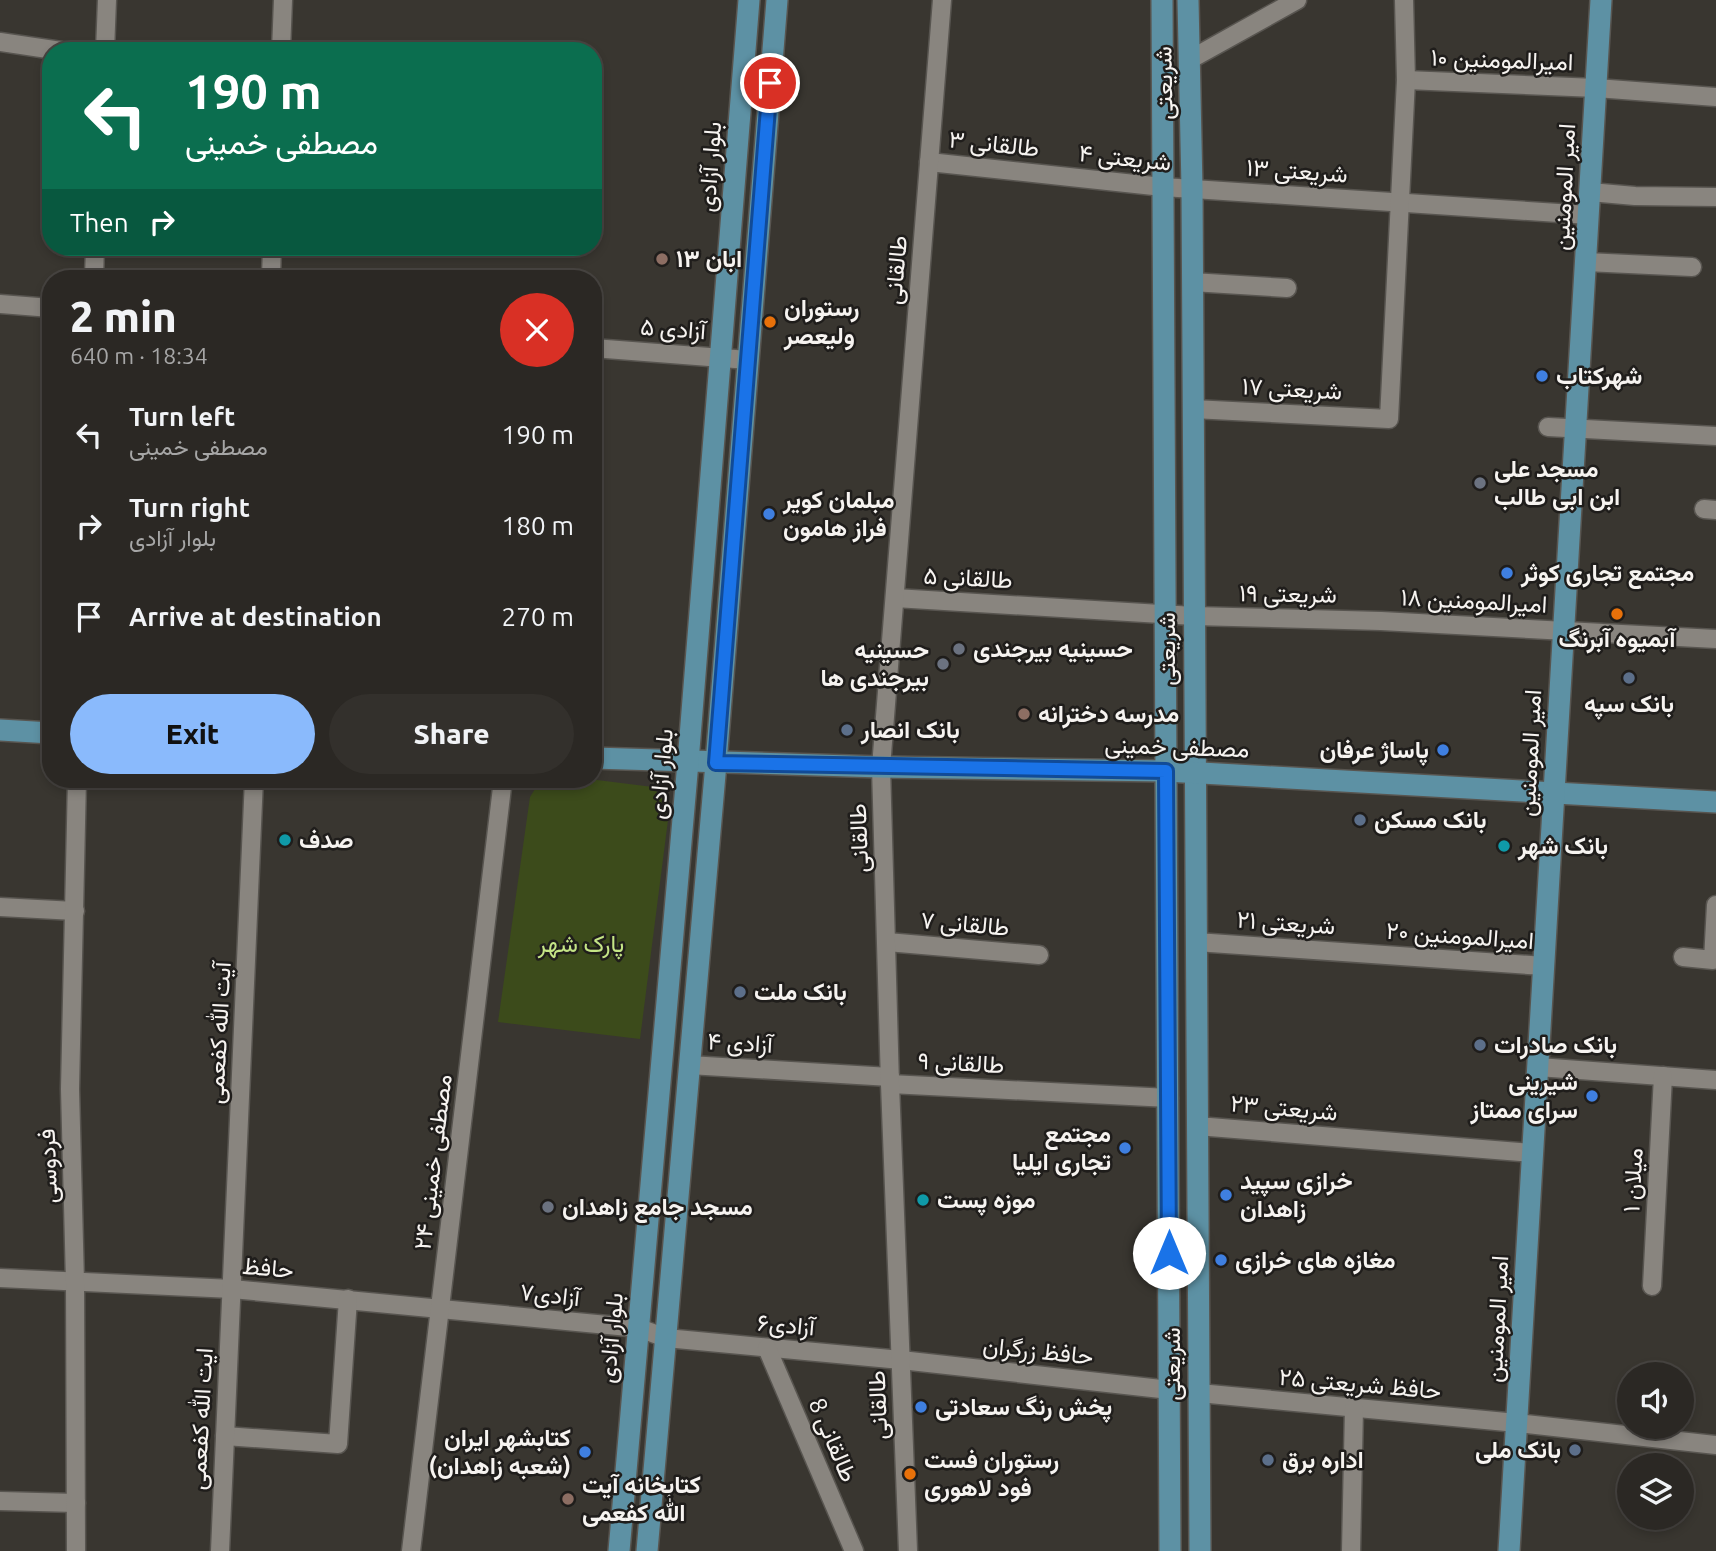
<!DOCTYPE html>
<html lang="en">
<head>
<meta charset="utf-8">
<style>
  body { margin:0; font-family:Ubuntu,Vazirmatn,sans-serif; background:#33302c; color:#f1f3f6; height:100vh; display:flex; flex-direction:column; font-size:26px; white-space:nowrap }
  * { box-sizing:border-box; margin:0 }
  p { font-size:23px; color:#a6a6a6 }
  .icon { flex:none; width:38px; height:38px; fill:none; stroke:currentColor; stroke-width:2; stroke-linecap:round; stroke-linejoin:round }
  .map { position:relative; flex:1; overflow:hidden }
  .drawer { position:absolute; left:42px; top:270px; width:560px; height:518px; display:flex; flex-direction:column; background:#2b2824; border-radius:28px; box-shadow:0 4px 10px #0003,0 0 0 2px #474441 }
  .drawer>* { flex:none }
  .top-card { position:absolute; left:42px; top:42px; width:560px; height:214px; border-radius:28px; box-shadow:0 4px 10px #0003,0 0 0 2px #474441; background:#0b6e4f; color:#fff; overflow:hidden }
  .buttons { position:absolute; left:1617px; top:1362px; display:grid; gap:14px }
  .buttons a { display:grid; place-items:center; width:77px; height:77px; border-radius:50%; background:#2b2824; box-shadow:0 4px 10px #0003,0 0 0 2px #474441; font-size:35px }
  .pin { position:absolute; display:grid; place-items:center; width:60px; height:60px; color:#fff; margin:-30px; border:4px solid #fff; border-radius:50%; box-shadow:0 2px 7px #0007 }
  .me { position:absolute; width:77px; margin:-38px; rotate:0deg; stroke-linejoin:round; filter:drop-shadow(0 0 5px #0008) }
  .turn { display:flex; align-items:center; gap:24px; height:147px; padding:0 28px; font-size:32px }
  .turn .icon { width:91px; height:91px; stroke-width:2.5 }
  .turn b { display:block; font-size:49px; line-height:60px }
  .then { display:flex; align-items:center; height:66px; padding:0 28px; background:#0003; gap:14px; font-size:26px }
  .round { display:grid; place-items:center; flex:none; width:74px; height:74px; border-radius:37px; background:#33302c }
  .headline { display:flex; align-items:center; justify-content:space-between; height:119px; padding:0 28px }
  h1 { font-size:42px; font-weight:800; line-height:52px }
  .action { display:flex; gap:14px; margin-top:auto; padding:14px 28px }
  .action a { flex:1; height:80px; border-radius:42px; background:#8abafc; color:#111; font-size:28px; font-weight:800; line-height:80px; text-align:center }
  .action a+a { background:#33302c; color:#f1f3f6 }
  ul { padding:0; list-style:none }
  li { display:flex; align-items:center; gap:21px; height:91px; padding:0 28px }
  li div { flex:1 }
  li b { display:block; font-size:26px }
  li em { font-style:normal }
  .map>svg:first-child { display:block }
</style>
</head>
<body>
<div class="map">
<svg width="1716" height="1551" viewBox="0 0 1716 1551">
  <rect width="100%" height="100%" fill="#393630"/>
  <path fill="#3c4b1b" d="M546 779H589L653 787 663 800 668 820 640 1039 498 1022 530 797 540 781Z"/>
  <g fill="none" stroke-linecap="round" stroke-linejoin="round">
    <defs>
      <g id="minor">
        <path d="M0 42 61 51"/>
        <path d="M105 51 107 0"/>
        <path d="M281 51 283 0"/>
        <path d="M1191 59 1297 0"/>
        <path d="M1406 80 1596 88 1716 97"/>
        <path d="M929 162 1163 187 1589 215"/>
        <path d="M1590 192 1635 196 1716 197"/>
        <path d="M1586 262 1692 267"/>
        <path d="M94 278 95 247"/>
        <path d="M271 278 272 247"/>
        <path d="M1192 282 1287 288"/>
        <path d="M0 304 51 308"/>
        <path d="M593 348 748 360"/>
        <path d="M1193 409 1389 419 1406 80 1404 0"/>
        <path d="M1548 427 1716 436"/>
        <path d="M1704 509 1716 510"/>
        <path d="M895 598 1194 616 1381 621 1716 639"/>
        <path d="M0 907 75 911"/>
        <path d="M887 942 1039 955"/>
        <path d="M1196 942 1544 966"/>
        <path d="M1683 957 1713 960 1716 905"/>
        <path d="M689 1065 890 1077"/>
        <path d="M1538 1067 1716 1080"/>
        <path d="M890 1084 1169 1098"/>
        <path d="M1197 1126 1533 1153"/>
        <path d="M0 1278 232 1289 639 1328 666 1338 901 1360 1170 1390"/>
        <path d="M1652 1286 1663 1076"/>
        <path d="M767 1348 854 1551"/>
        <path d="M1199 1393 1517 1423 1716 1445"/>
        <path d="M225 1436 338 1444 348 1299"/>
        <path d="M0 1501 76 1503"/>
        <path d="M76 1551 75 1282 70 1089 77 779"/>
        <path d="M220 1551 254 779"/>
        <path d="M411 1551 503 779"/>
        <path d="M908 1551 890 1084 881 767 942 0"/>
        <path d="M1351 1551 1354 1408"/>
      </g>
      <g id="major">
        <path d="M1162 0 1170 1551"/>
        <path d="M1188 0 1192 188 1200 1551"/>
        <path d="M0 730 51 733"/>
        <path d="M593 758 881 767 1166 771 1716 802"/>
        <path d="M619 1551 688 762 749 0"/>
        <path d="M647 1551 716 763 777 0"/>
        <path d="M1509 1551 1601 0"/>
      </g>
    </defs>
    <use href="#minor" stroke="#585550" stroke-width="21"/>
    <use href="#major" stroke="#585550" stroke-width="24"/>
    <use href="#minor" stroke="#89857f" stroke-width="18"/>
    <use href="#major" stroke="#5d91a4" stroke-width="21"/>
  </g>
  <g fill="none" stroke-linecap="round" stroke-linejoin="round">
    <defs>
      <path id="route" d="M770 83 716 763 1166 771 1169 1253"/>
    </defs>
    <use href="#route" stroke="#114b97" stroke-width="18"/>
    <use href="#route" stroke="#1a73e8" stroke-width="12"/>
  </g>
  <g fill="#8d6e63" stroke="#1f1d1b" stroke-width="2.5">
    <circle cx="662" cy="259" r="7"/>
    <circle cx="1024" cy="714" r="7"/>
    <circle cx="568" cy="1499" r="7"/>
  </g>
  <g fill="#e8710a" stroke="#1f1d1b" stroke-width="2.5">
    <circle cx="770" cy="322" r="7"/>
    <circle cx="1617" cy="614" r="7"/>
    <circle cx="910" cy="1474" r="7"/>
  </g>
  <g fill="#3f7fe0" stroke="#1f1d1b" stroke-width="2.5">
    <circle cx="1542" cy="376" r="7"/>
    <circle cx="769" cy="514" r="7"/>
    <circle cx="1507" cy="573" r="7"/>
    <circle cx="1443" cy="750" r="7"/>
    <circle cx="1592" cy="1096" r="7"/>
    <circle cx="1125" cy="1148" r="7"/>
    <circle cx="1226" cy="1195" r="7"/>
    <circle cx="1221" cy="1260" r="7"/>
    <circle cx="921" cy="1407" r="7"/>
    <circle cx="585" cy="1452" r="7"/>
  </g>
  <g fill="#6b7280" stroke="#1f1d1b" stroke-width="2.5">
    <circle cx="1480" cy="483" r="7"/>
    <circle cx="959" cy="649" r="7"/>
    <circle cx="943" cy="664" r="7"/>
    <circle cx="548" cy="1207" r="7"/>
  </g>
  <g fill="#5c6f8a" stroke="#1f1d1b" stroke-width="2.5">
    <circle cx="1629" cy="678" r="7"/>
    <circle cx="847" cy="730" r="7"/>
    <circle cx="1360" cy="820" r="7"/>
    <circle cx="740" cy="992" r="7"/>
    <circle cx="1480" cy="1045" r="7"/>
    <circle cx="1575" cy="1450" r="7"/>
    <circle cx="1268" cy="1460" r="7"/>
  </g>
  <g fill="#0f9aa8" stroke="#1f1d1b" stroke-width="2.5">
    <circle cx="285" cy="840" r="7"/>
    <circle cx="1504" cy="846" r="7"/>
    <circle cx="923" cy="1200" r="7"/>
  </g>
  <g text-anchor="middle" stroke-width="5" stroke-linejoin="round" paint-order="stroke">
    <g font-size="24" fill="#f6f3f0" stroke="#1f1d1b">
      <text transform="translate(1502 60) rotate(2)" y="8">امیرالمومنین ۱۰</text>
      <text transform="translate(1164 83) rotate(-91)" y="8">شریعتی</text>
      <text transform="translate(994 144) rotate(6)" y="8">طالقانی ۳</text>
      <text transform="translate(1125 158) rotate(6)" y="8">شریعتی ۴</text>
      <text transform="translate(710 167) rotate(-86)" y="8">بلوار آزادی</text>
      <text transform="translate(1297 171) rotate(4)" y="8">شریعتی ۱۳</text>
      <text transform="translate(1564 187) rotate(-87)" y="8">امیر المومنین</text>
      <text transform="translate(896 270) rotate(-85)" y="8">طالقانی</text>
      <text transform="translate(673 329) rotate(4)" y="8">آزادی ۵</text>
      <text transform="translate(1292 389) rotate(3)" y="8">شریعتی ۱۷</text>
      <text transform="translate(968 578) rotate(3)" y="8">طالقانی ۵</text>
      <text transform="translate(1288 594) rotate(1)" y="8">شریعتی ۱۹</text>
      <text transform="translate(1474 601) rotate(3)" y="8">امیرالمومنین ۱۸</text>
      <text transform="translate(1167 649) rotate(-90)" y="8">شریعتی</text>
      <text transform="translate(1177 747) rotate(2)" y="8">مصطفی خمینی</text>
      <text transform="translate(1530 753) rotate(-87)" y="8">امیر المومنین</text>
      <text transform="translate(661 774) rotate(-85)" y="8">بلوار آزادی</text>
      <text transform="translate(859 838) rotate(-92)" y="8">طالقانی</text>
      <text transform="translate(1286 923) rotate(4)" y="8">شریعتی ۲۱</text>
      <text transform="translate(965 924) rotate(5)" y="8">طالقانی ۷</text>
      <text transform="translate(1460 936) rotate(4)" y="8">امیرالمومنین ۲۰</text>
      <text transform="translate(219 1033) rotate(-87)" y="8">آیت الله کفعمی</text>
      <text transform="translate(740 1043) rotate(3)" y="8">آزادی ۴</text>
      <text transform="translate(961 1063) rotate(3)" y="8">طالقانی ۹</text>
      <text transform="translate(1284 1108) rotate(5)" y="8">شریعتی ۲۳</text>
      <text transform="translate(433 1162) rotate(-83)" y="8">مصطفی خمینی ۲۴</text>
      <text transform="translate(48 1166) rotate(-92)" y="8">فردوسی</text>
      <text transform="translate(1633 1180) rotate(-87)" y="8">میلان ۱</text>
      <text transform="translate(268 1268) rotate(5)" y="8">حافظ</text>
      <text transform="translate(550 1295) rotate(6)" y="8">آزادی۷</text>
      <text transform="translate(1497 1319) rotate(-87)" y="8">امیر المومنین</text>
      <text transform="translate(786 1325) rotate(5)" y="8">آزادی۶</text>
      <text transform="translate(611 1338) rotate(-85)" y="8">بلوار آزادی</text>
      <text transform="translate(1038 1351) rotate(6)" y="8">حافظ زرگران</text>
      <text transform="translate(1172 1364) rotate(-90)" y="8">شریعتی</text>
      <text transform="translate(1360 1384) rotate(5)" y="8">حافظ شریعتی ۲۵</text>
      <text transform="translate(878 1405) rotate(-92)" y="8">طالقانی</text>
      <text transform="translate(201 1419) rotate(-87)" y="8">ایت الله کفعمی</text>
      <text transform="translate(833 1440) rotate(67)" y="8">طالقانی 8</text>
    </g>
    <g font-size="24" font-weight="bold" fill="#f6f3f0" stroke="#1f1d1b" text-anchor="start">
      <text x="676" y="267">۱۳ ابان</text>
      <text x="784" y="316">رستوران<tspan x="784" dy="28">ولیعصر</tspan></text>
      <text x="1556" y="384">شهرکتاب</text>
      <text x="1494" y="477">مسجد علی<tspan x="1494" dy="28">ابن ابی طالب</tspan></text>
      <text x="783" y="508">مبلمان کویر<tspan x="783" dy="28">فراز هامون</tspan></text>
      <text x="1521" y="581">مجتمع تجاری کوثر</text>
      <text x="1617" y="647" text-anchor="middle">آبمیوه آبرنگ</text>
      <text x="973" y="657">حسینیه بیرجندی</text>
      <text x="929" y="658" text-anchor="end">حسینیه<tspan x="929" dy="28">بیرجندی ها</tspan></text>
      <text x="1629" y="712" text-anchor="middle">بانک سپه</text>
      <text x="1038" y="722">مدرسه دخترانه</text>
      <text x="861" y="738">بانک انصار</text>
      <text x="1429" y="758" text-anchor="end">پاساژ عرفان</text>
      <text x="1374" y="828">بانک مسکن</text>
      <text x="299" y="848">صدف</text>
      <text x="1518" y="854">بانک شهر</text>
      <text x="754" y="1000">بانک ملت</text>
      <text x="1494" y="1053">بانک صادرات</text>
      <text x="1578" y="1090" text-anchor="end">شیرینی<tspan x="1578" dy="28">سرای ممتاز</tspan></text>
      <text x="1111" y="1142" text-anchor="end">مجتمع<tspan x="1111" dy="28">تجاری ایلیا</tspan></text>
      <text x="1240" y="1189">خرازی سپید<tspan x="1240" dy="28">زاهدان</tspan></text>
      <text x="937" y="1208">موزه پست</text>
      <text x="562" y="1215">مسجد جامع زاهدان</text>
      <text x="1235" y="1268">مغازه های خرازی</text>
      <text x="935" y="1415">پخش رنگ سعادتی</text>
      <text x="571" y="1446" text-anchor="end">کتابشهر ایران<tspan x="571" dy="28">(شعبه زاهدان)</tspan></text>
      <text x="1561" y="1458" text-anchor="end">بانک ملی</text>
      <text x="924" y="1468">رستوران فست<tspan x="924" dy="28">فود لاهوری</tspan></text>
      <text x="1282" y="1468">اداره برق</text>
      <text x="582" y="1493">کتابخانه آیت<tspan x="582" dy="28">الله کفعمی</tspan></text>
    </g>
    <g font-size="24" fill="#c5e586" stroke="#1f1d1b">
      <text x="581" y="952">پارک شهر</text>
    </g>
  </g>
</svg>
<div class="buttons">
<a><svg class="icon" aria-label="sound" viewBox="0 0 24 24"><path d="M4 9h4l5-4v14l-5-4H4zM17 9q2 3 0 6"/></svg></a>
<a><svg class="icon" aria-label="layers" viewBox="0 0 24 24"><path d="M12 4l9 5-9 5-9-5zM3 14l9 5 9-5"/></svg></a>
</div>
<div class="pin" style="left:770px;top:83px;background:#d93025"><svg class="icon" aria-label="arrive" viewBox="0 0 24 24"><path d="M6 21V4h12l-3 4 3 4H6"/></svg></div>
<svg class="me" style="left:1169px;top:1253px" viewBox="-20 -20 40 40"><circle r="19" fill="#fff"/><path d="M0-13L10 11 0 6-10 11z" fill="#1a73e8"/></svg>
<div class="top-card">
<div class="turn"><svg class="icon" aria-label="left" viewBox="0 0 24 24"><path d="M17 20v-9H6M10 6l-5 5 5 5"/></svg><div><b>190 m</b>مصطفی خمینی</div></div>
<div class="then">Then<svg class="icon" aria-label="right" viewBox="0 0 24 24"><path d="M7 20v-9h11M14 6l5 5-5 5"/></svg></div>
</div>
<section class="drawer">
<div class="headline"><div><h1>2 min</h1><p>640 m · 18:34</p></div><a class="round" style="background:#d93025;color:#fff"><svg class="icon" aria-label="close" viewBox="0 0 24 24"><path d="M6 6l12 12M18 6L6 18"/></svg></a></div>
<ul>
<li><svg class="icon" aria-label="left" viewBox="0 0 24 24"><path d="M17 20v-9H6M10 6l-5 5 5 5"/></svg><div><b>Turn left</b><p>مصطفی خمینی</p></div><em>190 m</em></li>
<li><svg class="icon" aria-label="right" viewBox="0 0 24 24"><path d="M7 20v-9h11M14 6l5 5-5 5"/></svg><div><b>Turn right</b><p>بلوار آزادی</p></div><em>180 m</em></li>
<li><svg class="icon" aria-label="arrive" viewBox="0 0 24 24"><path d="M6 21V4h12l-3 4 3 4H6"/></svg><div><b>Arrive at destination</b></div><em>270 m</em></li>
</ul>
<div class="action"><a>Exit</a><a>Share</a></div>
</section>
</div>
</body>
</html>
